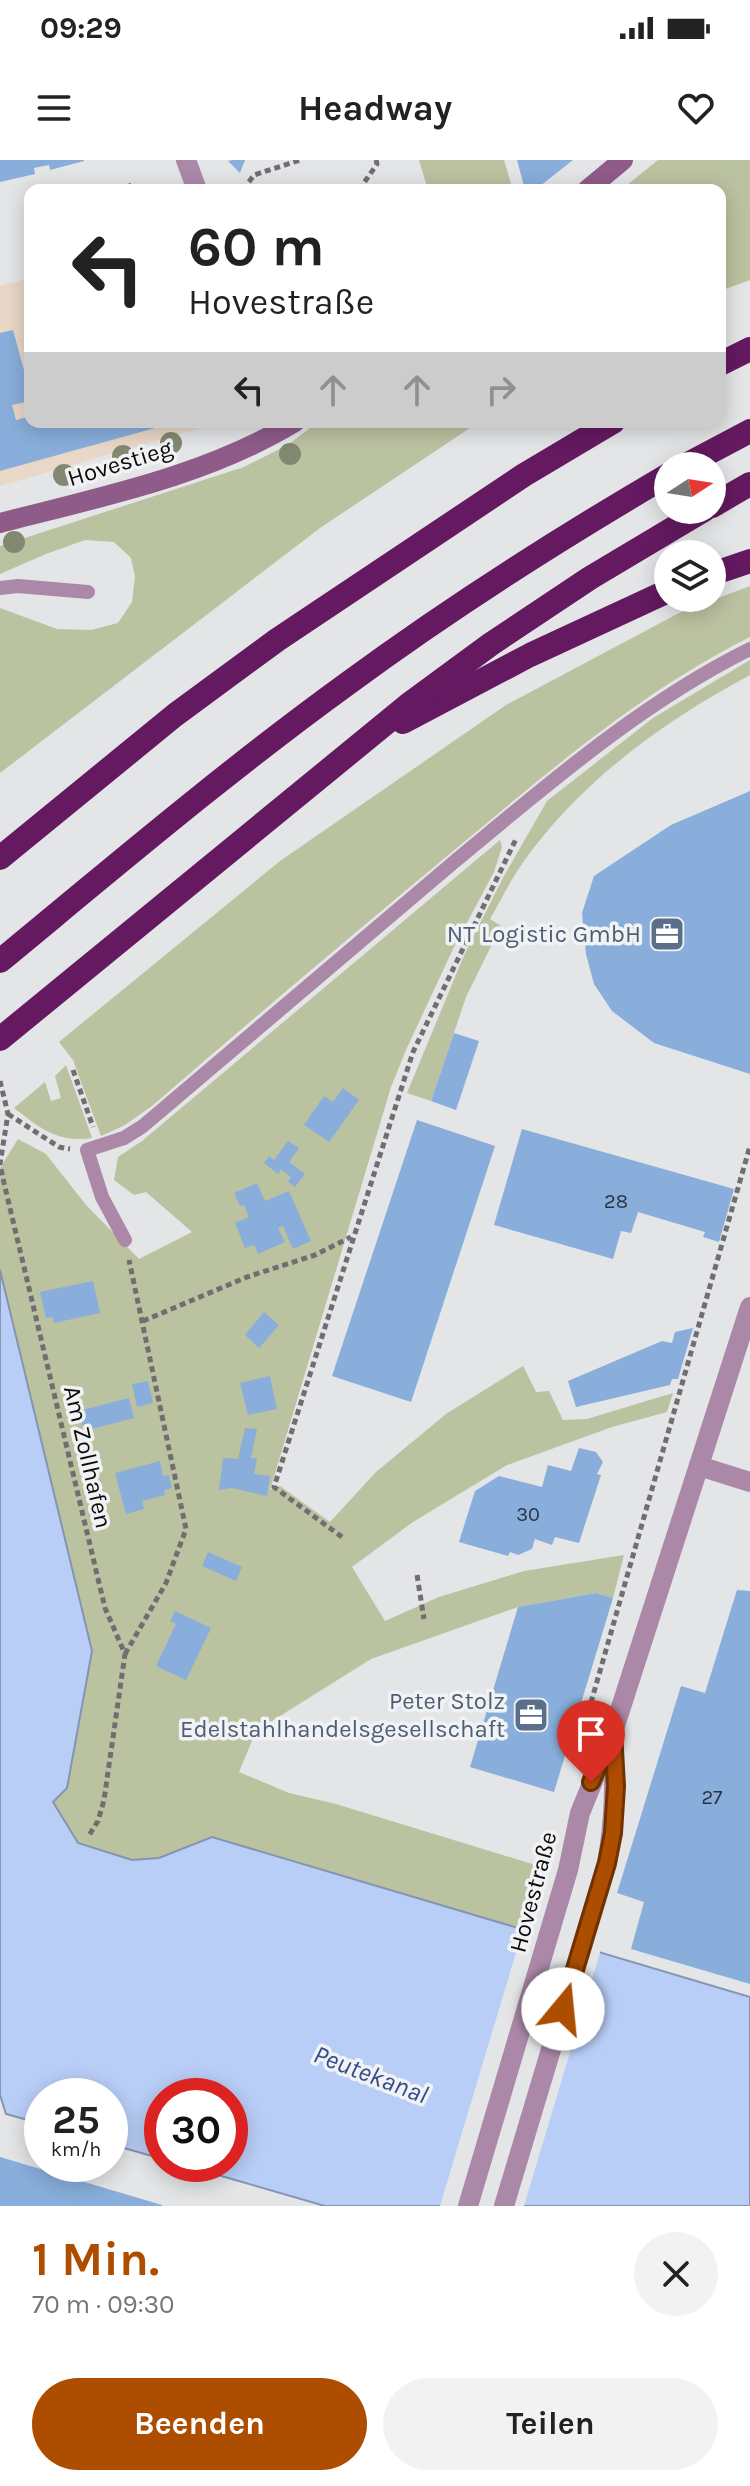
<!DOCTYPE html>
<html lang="de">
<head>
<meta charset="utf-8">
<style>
  body { margin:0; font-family:Karla,sans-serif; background:#f2f2f2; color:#222; height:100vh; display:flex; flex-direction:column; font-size:30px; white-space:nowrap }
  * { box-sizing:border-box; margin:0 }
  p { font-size:26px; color:#767676 }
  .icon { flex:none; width:44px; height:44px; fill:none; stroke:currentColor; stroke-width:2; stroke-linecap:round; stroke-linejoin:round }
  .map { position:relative; height:2046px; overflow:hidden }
  .drawer { display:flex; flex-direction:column; background:#fff; flex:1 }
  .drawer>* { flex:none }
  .guide { position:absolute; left:24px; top:24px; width:702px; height:244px; border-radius:16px; box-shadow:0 4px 20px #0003; background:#fff; color:#222; overflow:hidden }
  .needle { width:52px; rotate:78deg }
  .fabs { position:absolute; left:654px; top:292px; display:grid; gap:16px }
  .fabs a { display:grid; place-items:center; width:72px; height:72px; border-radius:50%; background:#fff; box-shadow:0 4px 20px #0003; font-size:40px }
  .speed { position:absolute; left:24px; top:1918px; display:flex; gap:16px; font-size:40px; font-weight:700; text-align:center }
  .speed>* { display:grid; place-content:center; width:104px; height:104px; border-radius:50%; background:#fff; box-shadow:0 4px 20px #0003; line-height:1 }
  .speed small { font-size:20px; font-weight:400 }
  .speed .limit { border:12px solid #d22; background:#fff; color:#111 }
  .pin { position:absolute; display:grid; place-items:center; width:68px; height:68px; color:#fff; margin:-82px -34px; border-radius:50% 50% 50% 0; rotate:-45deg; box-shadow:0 0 8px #0007 }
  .pin .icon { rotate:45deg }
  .me { position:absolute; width:88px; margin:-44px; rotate:17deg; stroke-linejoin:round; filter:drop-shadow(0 0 6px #0008) }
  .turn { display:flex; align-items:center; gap:28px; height:168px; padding:0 32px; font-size:36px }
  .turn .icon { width:104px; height:104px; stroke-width:2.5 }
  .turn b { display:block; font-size:56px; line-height:68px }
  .lanes { display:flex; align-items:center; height:76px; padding:0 32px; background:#0003; justify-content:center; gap:40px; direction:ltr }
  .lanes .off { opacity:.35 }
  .round { display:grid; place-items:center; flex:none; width:84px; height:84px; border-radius:42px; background:#f2f2f2 }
  .overview { display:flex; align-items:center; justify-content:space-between; height:136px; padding:0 32px }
  h1 { font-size:48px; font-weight:700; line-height:60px; color:#ac4d00 }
  .cta { display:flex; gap:16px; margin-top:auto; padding:16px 32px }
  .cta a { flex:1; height:92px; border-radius:48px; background:#ac4d00; color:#fff; font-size:32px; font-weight:700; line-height:92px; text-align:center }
  .cta a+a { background:#f2f2f2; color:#222 }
  .status { display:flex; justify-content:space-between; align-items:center; height:56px; padding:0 40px; background:#fff; direction:ltr }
  .status svg { height:22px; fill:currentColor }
  header { display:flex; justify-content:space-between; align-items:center; height:104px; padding:0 32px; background:#fff; font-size:36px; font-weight:700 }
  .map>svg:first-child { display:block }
</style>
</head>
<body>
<div class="status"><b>09:29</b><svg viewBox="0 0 49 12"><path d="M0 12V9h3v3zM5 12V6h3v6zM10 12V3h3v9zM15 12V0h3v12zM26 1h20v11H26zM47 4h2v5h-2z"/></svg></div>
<header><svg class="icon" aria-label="menu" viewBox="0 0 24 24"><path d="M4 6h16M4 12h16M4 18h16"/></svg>Headway<svg class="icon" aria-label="heart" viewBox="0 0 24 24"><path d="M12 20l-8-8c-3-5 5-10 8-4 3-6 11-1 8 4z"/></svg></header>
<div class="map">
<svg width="750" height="2046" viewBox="0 0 750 2046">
  <rect width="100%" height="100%" fill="#e3e5e7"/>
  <path fill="#e9d7c7" d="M30 118V262L218 263 0 326V126Z"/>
  <g fill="#bbc2a0">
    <path d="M419 0H504L512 27 502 30H428Z"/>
    <path d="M658 0H750V120L720 131V30H621Z"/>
    <path d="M318 262H479L320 368 0 613V448L57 469 91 470 118 463 132 442 135 417 131 398 114 382 85 380 46 394 0 414V386L244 307 289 284Z"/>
    <path d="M750 426V477C644 530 554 607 464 682 359 769 255 857 152 946L125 965 101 976 73 900 59 882 280 701 506 545 679 453Z"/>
    <path d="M750 500V515C664 561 581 621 524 701 511 719 501 740 490 759L501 766 466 837 431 941 407 933 465 793 504 716 547 641 653 558Z"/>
    <path d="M500 680 502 687 494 712 453 789 406 890 391 927 270 1330 280 1326 330 1362 376 1312 446 1254 523 1206 536 1232 549 1231 563 1260 587 1259 673 1233 667 1252 612 1267 507 1305 413 1362 352 1407 385 1461 439 1437 524 1411 624 1395 613 1438 596 1433 518 1447 371 1499 256 1571 239 1612 289 1633 336 1644 542 1707 523 1770 212 1677 159 1698 132 1700 78 1683 52 1642 60 1636 92 1491 0 1110V1008L18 979 46 994 86 1045 139 1099 192 1072 146 1032 134 1035 114 1020 118 997 142 981Z"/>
    <path d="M66 905 92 978C57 983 40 968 14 948L45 922 51 941 61 938 55 916Z"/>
  </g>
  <path fill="#b9cef7" stroke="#8594b1" stroke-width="2" d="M0 1110 92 1491 67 1628 53 1642 78 1683 132 1700 159 1698 212 1677 750 1837V2046H325L180 2004H230V1936H162V1999L110 1984V1936H42V1964L6 1954 0 1935Z"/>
  <path fill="#e3e5e7" d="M524 1766 601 1789 524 2046H440Z"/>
  <g fill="#89aedb">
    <path d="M0 0H84V1L50 10 49 5 34 8 35 14 0 22Z"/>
    <path d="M245 0 240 13 228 1 232 0Z"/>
    <path d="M517 0H573L535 30H525Z"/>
    <path d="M13 170 30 232V241L12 245 16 260 30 256V262L173 263 0 311V173Z"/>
    <path d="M750 631V914L654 883 612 851 594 824 586 794 582 753 594 716 671 665Z"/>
    <path d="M454 873 479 881 456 950 431 941Z"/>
    <path d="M343 928 359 940 329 982 304 965 324 936 333 942Z"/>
    <path d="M417 960 495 986 411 1242 332 1216Z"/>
    <path d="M522 969 734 1029 719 1082 703 1077 705 1072 638 1052 631 1073 621 1071 613 1099 494 1065Z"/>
    <path d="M288 981 299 988 289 1002 305 1014 295 1027 288 1022 291 1017 281 1009 278 1014 264 1003 269 996 274 1000Z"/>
    <path d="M257 1023 265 1041 289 1031 311 1081 293 1089 283 1066 278 1068 285 1082 258 1094 254 1085 245 1088 235 1063 249 1057 244 1045 240 1046 234 1033Z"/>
    <path d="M93 1121 100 1153 54 1163 53 1157 46 1158 40 1132Z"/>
    <path d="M264 1152 279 1165 259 1188 245 1175Z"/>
    <path d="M693 1168 678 1219H672L670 1225 576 1247 568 1221 662 1181 672 1183 675 1172Z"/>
    <path d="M270 1216 277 1249 248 1255 240 1223Z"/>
    <path d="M148 1221 153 1243 137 1247 132 1224Z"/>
    <path d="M129 1238 134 1258 84 1271 79 1251Z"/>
    <path d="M245 1268 257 1269 251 1298H257L254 1314 270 1316 267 1336 232 1328 219 1330 223 1298 238 1299Z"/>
    <path d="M579 1288 596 1292 603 1302 597 1314 601 1315 579 1383 555 1377 552 1385 535 1379 532 1389 518 1395 510 1392 508 1396 459 1382 475 1331 499 1316 542 1327 548 1305 571 1311Z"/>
    <path d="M160 1301 163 1316 169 1315 172 1328 164 1330 165 1335 142 1341 144 1349 126 1354 115 1313Z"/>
    <path d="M208 1392 242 1407 236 1421 202 1406Z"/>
    <path d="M737 1430 750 1431V1824L631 1789 644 1742 617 1733 681 1526 705 1533Z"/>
    <path d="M596 1433 613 1438 554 1632 470 1607 518 1447Z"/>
    <path d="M175 1451 211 1468 186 1520 156 1506 176 1464 170 1461Z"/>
    <path d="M0 1997 162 2045V2046H0Z"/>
  </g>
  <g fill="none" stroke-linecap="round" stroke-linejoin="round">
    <g stroke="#6f6f71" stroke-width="5" stroke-dasharray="6 4" stroke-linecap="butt">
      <path d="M128 25 137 30"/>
      <path d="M243 30 254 15 300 0"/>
      <path d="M359 30 377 4 376 0"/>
      <path d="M73 910 93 967"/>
      <path d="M0 921 8 954 0 1004 4 1023 105 1448 125 1494 104 1640 98 1661 88 1677"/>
      <path d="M8 954 59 987 70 989"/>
      <path d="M143 1161 247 1117 315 1095 351 1077"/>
      <path d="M342 1377 274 1327 413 892 516 679"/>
      <path d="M417 1415 424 1459"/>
      <path d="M125 1494 166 1423 186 1369 129 1100"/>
      <path d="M580 1581 750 986"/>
    </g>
    <g stroke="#ac88a8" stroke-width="14">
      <path d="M0 428 18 426 88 432"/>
      <path d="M125 1080 102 1037 87 990 124 978 143 966C246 878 350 790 454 702 547 625 641 543 750 489"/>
    </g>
    <g stroke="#ac88a8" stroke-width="20">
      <path d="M186 0 197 30"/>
      <path d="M699 1306 750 1322"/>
      <path d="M468 2046 568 1710 580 1653 613 1572 750 1147"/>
      <path d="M504 2046 607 1703C615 1660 615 1620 613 1576"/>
    </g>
    <g stroke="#8f5b89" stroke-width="20">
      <path d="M587 30 623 0"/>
      <path d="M0 363C100 337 206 316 295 262"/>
    </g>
    <g stroke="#641960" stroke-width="24">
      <path d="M720 204 750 189"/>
      <path d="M684 306 750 271"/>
      <path d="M712 346 750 324"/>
      <path d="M712 414 750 401"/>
      <path d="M403 562 530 495 668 431"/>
      <path d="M0 698 175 555 277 480 524 315 613 262"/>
      <path d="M0 801C114 707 227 611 347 524 450 448 557 380 668 315"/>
      <path d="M0 879 408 545 491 484 590 418 704 350"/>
    </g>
  </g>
  <g fill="#838871">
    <circle cx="171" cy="283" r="11"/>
    <circle cx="290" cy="294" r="11"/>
    <circle cx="123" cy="296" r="11"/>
    <circle cx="64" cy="315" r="11"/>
    <circle cx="14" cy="382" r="11"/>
  </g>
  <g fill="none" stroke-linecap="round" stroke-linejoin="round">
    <defs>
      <path id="route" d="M563 1849 607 1703 613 1673 616 1626 613 1572 591 1622"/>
    </defs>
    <use href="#route" stroke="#703200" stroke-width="20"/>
    <use href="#route" stroke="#ac4d00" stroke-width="14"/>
  </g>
  <defs>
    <symbol id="office-square" viewBox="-11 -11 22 22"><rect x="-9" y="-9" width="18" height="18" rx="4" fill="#5c6f8a" stroke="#f0f2f4"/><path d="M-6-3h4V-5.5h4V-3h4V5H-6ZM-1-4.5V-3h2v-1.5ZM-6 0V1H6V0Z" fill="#fff"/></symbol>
  </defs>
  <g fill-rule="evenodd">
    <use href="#office-square" x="647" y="754" width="40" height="40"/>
    <use href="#office-square" x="511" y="1535" width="40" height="40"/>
  </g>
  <g text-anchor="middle" stroke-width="7" stroke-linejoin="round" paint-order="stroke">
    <g font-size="20" fill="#2b3440">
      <text x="616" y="1048">28</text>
      <text x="528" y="1361">30</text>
      <text x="712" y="1644">27</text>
    </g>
    <g font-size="24" fill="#0c0c0d" stroke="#f0f2f4">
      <text transform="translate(120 303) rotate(-17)" y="8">Hovestieg</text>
      <text transform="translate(88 1297) rotate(77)" y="8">Am Zollhafen</text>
      <text transform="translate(533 1732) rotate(-75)" y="8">Hovestraße</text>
    </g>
    <g font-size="24" fill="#4e5e75" stroke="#f0f2f4" text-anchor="end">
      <text x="641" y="782">NT Logistic GmbH</text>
      <text x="505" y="1549">Peter Stolz<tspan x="505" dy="28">Edelstahlhandelsgesellschaft</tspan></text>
    </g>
    <g font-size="26" font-style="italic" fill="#314e8b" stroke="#f0f2f4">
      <text transform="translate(371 1914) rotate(21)" y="9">Peutekanal</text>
    </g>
  </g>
</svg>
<div class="fabs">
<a><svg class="needle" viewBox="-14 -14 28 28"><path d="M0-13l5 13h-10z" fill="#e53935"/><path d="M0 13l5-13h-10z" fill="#767676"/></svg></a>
<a><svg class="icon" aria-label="layers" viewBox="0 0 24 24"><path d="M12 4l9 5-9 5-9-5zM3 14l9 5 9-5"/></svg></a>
</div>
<div class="speed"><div>25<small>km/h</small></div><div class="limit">30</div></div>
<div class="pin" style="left:591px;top:1622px;background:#d93025"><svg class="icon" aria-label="arrive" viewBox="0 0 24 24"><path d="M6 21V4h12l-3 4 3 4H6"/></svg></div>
<svg class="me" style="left:563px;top:1849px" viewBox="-20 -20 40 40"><circle r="19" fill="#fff"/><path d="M0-13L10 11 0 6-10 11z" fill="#ac4d00"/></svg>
<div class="guide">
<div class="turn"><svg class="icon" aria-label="left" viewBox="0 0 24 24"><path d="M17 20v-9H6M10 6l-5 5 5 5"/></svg><div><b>60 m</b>Hovestraße</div></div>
<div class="lanes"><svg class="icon" aria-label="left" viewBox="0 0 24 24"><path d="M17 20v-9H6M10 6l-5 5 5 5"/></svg><svg class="icon off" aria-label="ahead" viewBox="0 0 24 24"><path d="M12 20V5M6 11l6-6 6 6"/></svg><svg class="icon off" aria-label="ahead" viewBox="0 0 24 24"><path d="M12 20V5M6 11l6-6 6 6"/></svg><svg class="icon off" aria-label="right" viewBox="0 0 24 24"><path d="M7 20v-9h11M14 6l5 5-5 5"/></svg></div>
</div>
</div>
<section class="drawer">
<div class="overview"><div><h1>1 Min.</h1><p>70 m · 09:30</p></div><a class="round"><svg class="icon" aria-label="close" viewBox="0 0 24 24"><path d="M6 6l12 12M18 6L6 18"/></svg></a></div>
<div class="cta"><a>Beenden</a><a>Teilen</a></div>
</section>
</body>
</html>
